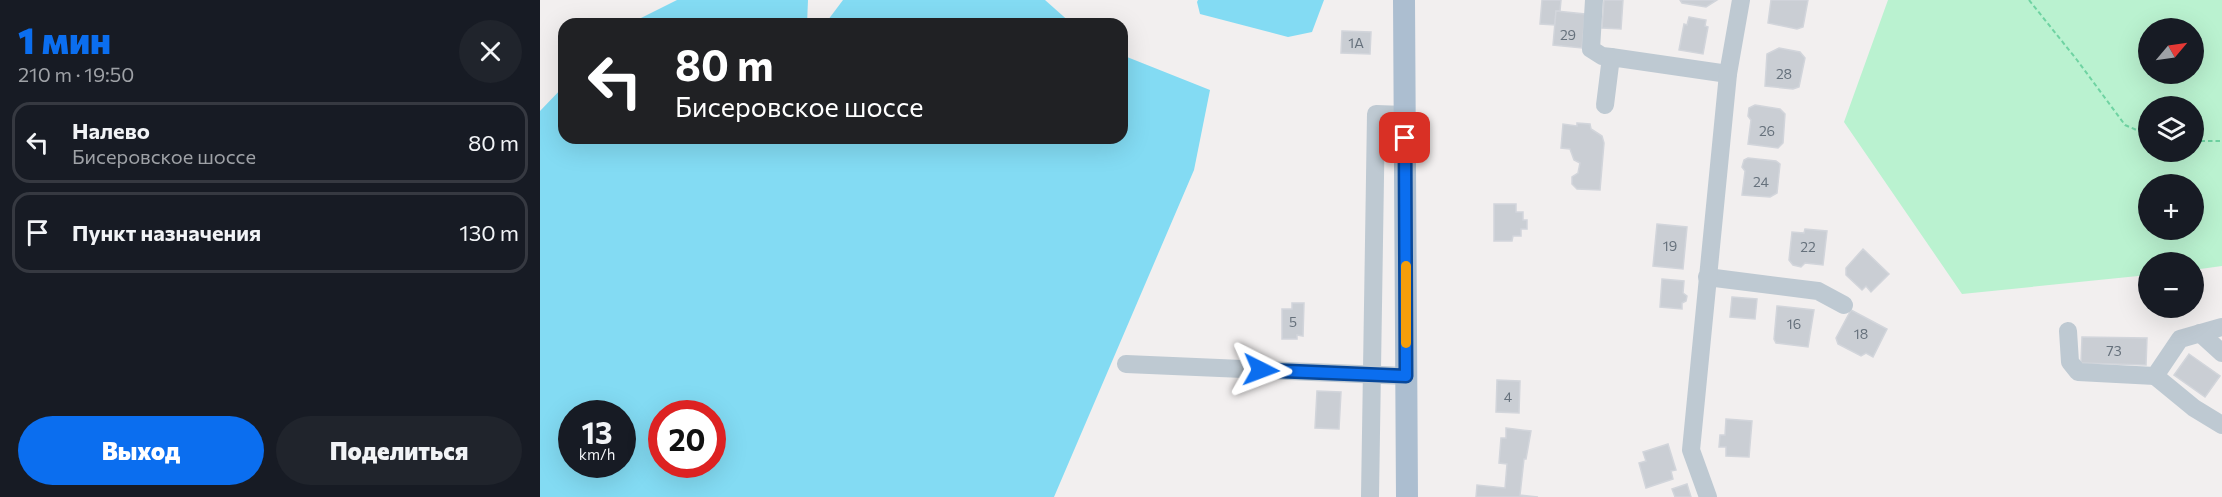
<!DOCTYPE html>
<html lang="ru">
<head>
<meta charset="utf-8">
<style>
  body { margin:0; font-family:Commissioner,sans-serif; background:#20242c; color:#f1f3f6; height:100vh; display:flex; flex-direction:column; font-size:22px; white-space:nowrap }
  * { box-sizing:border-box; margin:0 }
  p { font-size:20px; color:#9ea1a6 }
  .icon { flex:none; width:33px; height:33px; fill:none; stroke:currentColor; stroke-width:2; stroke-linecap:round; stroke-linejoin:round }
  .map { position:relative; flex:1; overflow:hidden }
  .panel { display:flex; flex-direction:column; background:#171b24; width:540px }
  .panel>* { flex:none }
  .guide { position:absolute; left:18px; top:18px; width:570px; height:126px; border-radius:18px; box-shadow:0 6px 24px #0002; background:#202124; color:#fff; overflow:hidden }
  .needle { width:39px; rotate:61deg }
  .tools { position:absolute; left:1598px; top:18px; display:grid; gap:12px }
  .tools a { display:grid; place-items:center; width:66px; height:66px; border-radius:50%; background:#171b24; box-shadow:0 6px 24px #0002; font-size:30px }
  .speed { position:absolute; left:18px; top:400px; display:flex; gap:12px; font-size:30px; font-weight:700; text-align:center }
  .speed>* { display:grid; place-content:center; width:78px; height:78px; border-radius:50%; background:#171b24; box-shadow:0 6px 24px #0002; line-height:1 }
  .speed small { font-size:15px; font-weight:400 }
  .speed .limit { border:9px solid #d22; background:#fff; color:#111 }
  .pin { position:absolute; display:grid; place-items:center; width:51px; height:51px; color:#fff; margin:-26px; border-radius:12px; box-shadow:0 3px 9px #0006 }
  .me { position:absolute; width:66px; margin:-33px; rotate:93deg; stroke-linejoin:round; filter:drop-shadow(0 0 4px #0008) }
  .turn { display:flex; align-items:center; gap:21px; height:126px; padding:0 18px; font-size:27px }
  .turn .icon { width:78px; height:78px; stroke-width:2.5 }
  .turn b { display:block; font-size:42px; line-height:51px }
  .round { display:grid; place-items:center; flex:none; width:63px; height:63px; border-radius:32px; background:#20242c }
  .head { display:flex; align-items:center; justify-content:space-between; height:102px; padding:0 18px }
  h1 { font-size:36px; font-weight:800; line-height:45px; color:#0b6eef }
  .cta { display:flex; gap:12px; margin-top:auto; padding:12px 18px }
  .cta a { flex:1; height:69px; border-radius:36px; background:#0b6eef; color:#fff; font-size:24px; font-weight:800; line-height:69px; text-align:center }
  .cta a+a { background:#20242c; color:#f1f3f6 }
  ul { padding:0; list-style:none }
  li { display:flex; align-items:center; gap:18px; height:81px; margin:0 12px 9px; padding:0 6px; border:3px solid #363941; border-radius:18px }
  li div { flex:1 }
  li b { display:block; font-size:22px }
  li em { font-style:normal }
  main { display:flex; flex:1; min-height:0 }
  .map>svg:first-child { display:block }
</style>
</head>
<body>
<main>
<section class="panel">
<div class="head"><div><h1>1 мин</h1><p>210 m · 19:50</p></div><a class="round"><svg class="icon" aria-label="close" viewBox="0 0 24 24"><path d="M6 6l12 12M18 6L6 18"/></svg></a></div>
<ul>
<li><svg class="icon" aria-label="left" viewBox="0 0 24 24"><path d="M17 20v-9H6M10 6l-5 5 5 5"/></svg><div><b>Налево</b><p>Бисеровское шоссе</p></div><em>80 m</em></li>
<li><svg class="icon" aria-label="arrive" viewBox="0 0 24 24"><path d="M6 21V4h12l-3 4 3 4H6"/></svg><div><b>Пункт назначения</b></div><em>130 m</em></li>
</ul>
<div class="cta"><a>Выход</a><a>Поделиться</a></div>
</section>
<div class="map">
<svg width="1682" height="497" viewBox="0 0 1682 497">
  <rect width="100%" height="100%" fill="#f2efef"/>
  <path fill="#baf2d0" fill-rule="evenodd" d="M1348 0H1682V266L1653 270V262H1608V275L1422 294 1304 122ZM1608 28H1653V74H1608ZM1608 106H1653V152H1608ZM1608 184H1653V230H1608Z"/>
  <g fill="#83dbf3" fill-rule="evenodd">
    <path d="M137 0H268L267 24H89Z"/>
    <path d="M303 0H505L532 24H285Z"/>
    <path d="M658 0H784L772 32 748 37 660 14 657 2Z"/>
    <path d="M582 55 670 90 654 170 514 497H0V111L24 86V138H582ZM32 414H82V465H32ZM122 414H172V465H122Z"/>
  </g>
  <g fill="#caced4" stroke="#d2d5db" stroke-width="1.5">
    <path d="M1002 0H1021L1020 11H1016L1015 25 1000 24Z"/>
    <path d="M1064 0H1083L1081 29 1062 28Z"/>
    <path d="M1140 0H1177L1166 7 1142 3Z"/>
    <path d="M1231 0H1268L1263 27 1257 29 1228 23Z"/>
    <path d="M1016 11 1045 14 1042 48 1013 45Z"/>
    <path d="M1149 17 1166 20 1165 26 1168 27 1163 54 1139 50 1144 24 1147 25Z"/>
    <path d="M802 31 831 32 830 54 801 53Z"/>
    <path d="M1239 48 1260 52 1265 58 1259 87 1253 89 1225 86 1227 54Z"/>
    <path d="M1215 105 1240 109 1245 114 1243 143 1238 148 1208 144 1211 120 1208 116 1209 108Z"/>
    <path d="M1037 123 1050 124 1051 129 1062 136 1064 143 1060 190 1037 189 1032 184V177L1038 173 1040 163 1034 160 1030 149 1021 148 1023 124 1037 126Z"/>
    <path d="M1208 158 1236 161 1240 164 1237 193 1230 197 1202 195 1205 171 1202 167 1204 160Z"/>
    <path d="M954 204H976V212H983V220H987V229H981V236H973L972 241H954Z"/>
    <path d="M1117 224 1147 227 1143 269 1113 266Z"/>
    <path d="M1265 229 1287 231 1283 265 1265 263 1261 267 1253 265 1249 260 1252 232 1264 233Z"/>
    <path d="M1323 249 1349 274 1331 292 1326 286 1322 290 1306 275V268Z"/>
    <path d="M1122 279 1144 281 1143 293 1147 296 1146 301 1142 303V309L1120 307Z"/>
    <path d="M1192 297 1217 299 1215 319 1190 317Z"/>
    <path d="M752 303H764L763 336 757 335V339H742V309H752Z"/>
    <path d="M1237 306 1274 310 1268 347 1236 343 1234 339Z"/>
    <path d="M1311 310 1347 329 1333 357 1326 353 1321 356 1298 344 1296 338Z"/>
    <path d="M1542 337 1607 338 1606 365 1541 363Z"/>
    <path d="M1649 354 1680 376 1665 397 1634 375Z"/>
    <path d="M957 380 980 381 979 413 956 412Z"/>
    <path d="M777 391 801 392 799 429 775 428Z"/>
    <path d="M1186 419 1212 421 1209 457 1186 456V447H1179L1180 435H1185Z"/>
    <path d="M966 428 991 431 986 459H984L980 495 998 497H936L937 485 965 488 967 464 959 463 961 438H966Z"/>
    <path d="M1128 444 1136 470 1131 471 1133 479 1106 488 1099 463 1106 461 1103 452Z"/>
    <path d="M1147 484 1151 497H1135L1132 489Z"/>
  </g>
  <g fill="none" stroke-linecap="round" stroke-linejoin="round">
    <g stroke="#6fd3a2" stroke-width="2" stroke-dasharray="4.5 3" stroke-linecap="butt">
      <path d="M1489 0 1537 60 1585 125 1608 135"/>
      <path d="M1653 141H1682"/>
    </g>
    <g stroke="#bec9d2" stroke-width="18">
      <path d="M1054 0 1051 49 1062 56 1071 57"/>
      <path d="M1065 105 1071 57 1188 74"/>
      <path d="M1167 277 1278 291 1304 305"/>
      <path d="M1528 331 1530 362 1538 372 1615 376 1640 339 1682 327"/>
      <path d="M1660 333 1682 353"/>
      <path d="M586 364 866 376"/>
      <path d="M1615 376 1654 408 1682 425"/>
      <path d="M830 497 836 114 865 115"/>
      <path d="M1168 497 1151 450 1188 74 1201 0"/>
    </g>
    <path stroke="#acbed0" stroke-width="22" d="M864 0 867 497"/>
  </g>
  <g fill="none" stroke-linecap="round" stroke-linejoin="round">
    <defs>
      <path id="route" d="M721 370 866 376 865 138"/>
    </defs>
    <use href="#route" stroke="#07489b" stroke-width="15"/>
    <use href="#route" stroke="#0b6eef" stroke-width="10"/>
    <path stroke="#f59e0b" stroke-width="10" d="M866 266V343"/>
  </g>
  <g text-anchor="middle" stroke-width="5" stroke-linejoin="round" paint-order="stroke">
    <g font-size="14" fill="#66717c">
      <text x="1028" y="40">29</text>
      <text x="816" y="48">1А</text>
      <text x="1244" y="79">28</text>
      <text x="1227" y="136">26</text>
      <text x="1221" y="187">24</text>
      <text x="1130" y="251">19</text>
      <text x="1268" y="252">22</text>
      <text x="753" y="327">5</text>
      <text x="1254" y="329">16</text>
      <text x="1321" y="339">18</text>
      <text x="1574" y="356">73</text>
      <text x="968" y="402">4</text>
    </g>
  </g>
</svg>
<div class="tools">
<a><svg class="needle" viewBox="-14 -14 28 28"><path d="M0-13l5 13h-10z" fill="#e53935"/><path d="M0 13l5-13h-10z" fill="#9ea1a6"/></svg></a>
<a><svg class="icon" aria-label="layers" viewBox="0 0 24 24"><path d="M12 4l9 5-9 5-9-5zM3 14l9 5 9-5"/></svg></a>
<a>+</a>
<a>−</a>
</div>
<div class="speed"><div>13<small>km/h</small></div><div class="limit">20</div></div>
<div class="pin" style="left:865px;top:138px;background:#d93025"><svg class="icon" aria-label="arrive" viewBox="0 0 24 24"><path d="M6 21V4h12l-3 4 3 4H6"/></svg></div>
<svg class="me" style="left:721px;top:370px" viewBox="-20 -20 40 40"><path d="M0-17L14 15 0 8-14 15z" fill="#0b6eef" stroke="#fff" stroke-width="4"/></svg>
<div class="guide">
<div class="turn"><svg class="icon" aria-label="left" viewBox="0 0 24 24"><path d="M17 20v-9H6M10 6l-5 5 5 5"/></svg><div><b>80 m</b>Бисеровское шоссе</div></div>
</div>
</div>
</main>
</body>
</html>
